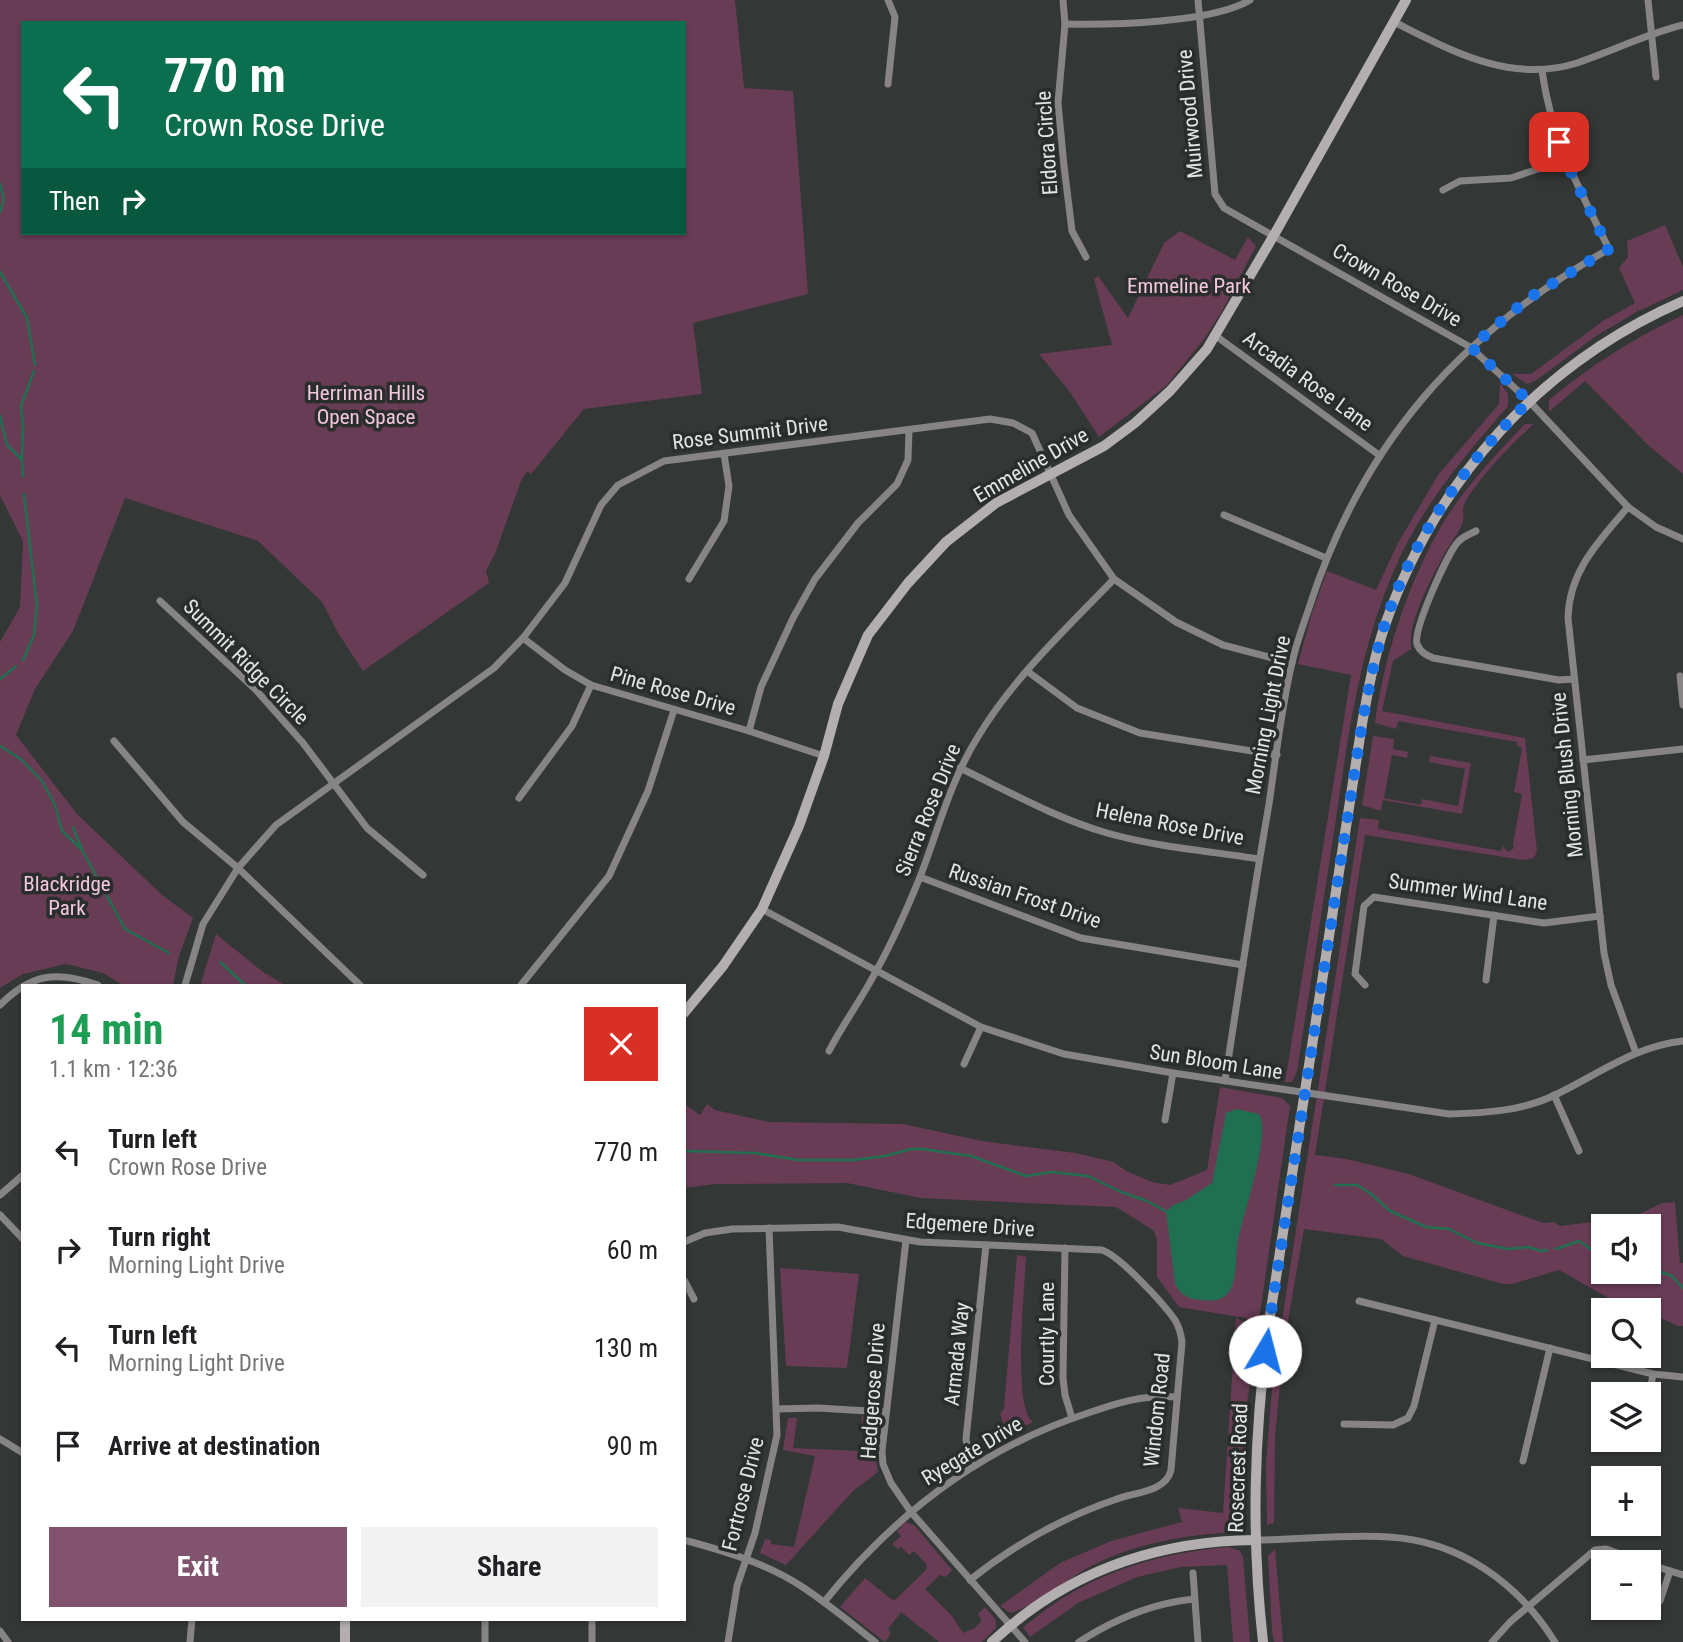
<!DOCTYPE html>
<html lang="en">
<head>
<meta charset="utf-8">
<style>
  body { margin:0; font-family:"Roboto Condensed",sans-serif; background:#f2f2f2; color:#202124; height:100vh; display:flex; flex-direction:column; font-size:26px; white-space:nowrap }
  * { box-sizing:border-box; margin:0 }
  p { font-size:23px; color:#757577 }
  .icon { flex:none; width:38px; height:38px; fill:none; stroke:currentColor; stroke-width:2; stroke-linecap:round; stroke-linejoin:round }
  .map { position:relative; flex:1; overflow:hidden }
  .sheet { position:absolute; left:21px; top:984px; width:665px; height:637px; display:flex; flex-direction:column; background:#fff; border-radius:0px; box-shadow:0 2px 5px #0004 }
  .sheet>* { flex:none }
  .top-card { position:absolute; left:21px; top:21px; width:665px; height:214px; border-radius:0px; box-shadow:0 2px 5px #0004; background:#0b6e4f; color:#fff; overflow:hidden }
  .fabs { position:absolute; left:1591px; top:1214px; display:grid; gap:14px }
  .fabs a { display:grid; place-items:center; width:70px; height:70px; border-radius:0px; background:#fff; box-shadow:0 2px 5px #0004; font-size:35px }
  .pin { position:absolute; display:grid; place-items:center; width:60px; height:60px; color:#fff; margin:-30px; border-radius:14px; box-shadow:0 4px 10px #0006 }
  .me { position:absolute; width:77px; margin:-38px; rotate:8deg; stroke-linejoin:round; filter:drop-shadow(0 0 5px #0008) }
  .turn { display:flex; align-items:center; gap:24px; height:147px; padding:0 28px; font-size:32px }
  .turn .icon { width:91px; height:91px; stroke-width:2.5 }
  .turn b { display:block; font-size:49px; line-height:60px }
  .then { display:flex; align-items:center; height:66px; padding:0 28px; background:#0003; gap:14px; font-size:26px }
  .round { display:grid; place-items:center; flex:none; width:74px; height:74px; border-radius:0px; background:#f2f2f2 }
  .summary { display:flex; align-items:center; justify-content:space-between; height:119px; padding:0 28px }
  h1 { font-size:42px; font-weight:700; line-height:52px; color:#1e9e55 }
  .button { display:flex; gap:14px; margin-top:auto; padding:14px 28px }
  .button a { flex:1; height:80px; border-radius:0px; background:#81536f; color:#fff; font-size:28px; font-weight:700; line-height:80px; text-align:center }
  .button a+a { background:#f2f2f2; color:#202124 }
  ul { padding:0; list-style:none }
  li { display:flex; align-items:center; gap:21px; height:98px; padding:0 28px }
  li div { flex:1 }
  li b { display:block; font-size:26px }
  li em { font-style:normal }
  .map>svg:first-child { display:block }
</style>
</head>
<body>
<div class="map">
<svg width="1683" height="1642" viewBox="0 0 1683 1642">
  <rect width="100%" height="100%" fill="#333735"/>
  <g fill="#683c55" fill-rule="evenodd">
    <path d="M0 0H735L744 88 793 91 808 294 693 323 702 394 584 409 531 474 527 471 521 481 496 551 486 571 489 583 363 671 338 633 322 602 258 541 125 498 73 631 35 689 16 735 77 814 162 895 193 918 179 956 173 985H123L103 973 66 964 23 974 0 988V642L20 607 23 541 0 495ZM23 23H684V233H23Z"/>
    <path d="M1665 225 1683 267V290L1639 311 1637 306 1638 311 1596 336 1535 381 1527 384 1512 374H1531L1603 321 1635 303 1619 268 1628 257 1627 241Z"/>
    <path d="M1180 231 1235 260 1248 237 1256 246 1221 313 1204 339 1166 386 1099 437 1070 392 1039 354 1112 345 1094 279 1098 276 1128 318 1164 243Z"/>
    <path d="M1683 315V474L1650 447 1585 381 1549 412V400C1591 365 1634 338 1683 315Z"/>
    <path d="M1500 383 1508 394V406C1467 453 1427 500 1400 557 1361 640 1349 729 1336 819 1323 903 1310 987 1297 1071L1292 1082H1285L1351 675 1298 664 1311 616 1327 571 1376 590 1398 543 1438 475 1499 404Z"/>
    <path d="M1525 424H1534C1515 440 1474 483 1464 505 1462 510 1464 516 1463 521 1460 531 1452 541 1447 549 1434 574 1407 621 1411 649L1393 661 1382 711 1525 738 1537 851 1534 858 1523 860 1365 835 1315 1155 1346 1159 1409 1174 1529 1218 1544 1223 1554 1222 1560 1226 1609 1220 1612 1227 1662 1203 1675 1202 1680 1263H1683V1326H1678L1649 1313 1648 1311 1614 1301 1559 1270 1512 1284H1503L1403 1256 1381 1239 1304 1229 1284 1343 1275 1437 1274 1523 1267 1525 1266 1463 1273 1378 1360 818 1379 820 1378 829 1501 851 1503 846 1508 852 1514 848 1513 844 1522 794 1514 792 1522 748 1517 746V742L1398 721 1396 729 1375 723C1384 654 1411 574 1448 515 1470 482 1497 453 1525 424ZM1603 1227H1648V1272H1603Z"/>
    <path d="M1373 736 1394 739 1393 749 1408 752 1407 758 1392 755 1384 798 1421 805 1422 799 1458 806 1465 769 1429 762 1430 756 1471 763 1462 814 1383 800 1381 811 1362 805Z"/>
    <path d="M216 934 263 972 285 985H204L201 983Z"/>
    <path d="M1220 1087 1282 1098 1290 1106 1247 1403 1242 1523 1234 1532C1186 1535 1136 1543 1093 1565 1070 1577 1032 1608 1010 1613L1000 1606 1060 1563 1111 1541 1182 1522 1178 1508 1223 1513 1236 1318 1249 1324 1246 1318 1179 1307 1157 1277V1239L1153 1230 1116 1207 921 1198 847 1183 715 1184 684 1188V1106L686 1105 700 1115 707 1104 715 1110 769 1122 903 1124 982 1141 1075 1153 1114 1162 1126 1171 1152 1182 1170 1185 1207 1170Z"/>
    <path d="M1017 1255 1026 1257C1025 1285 1012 1408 1033 1422L1001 1437 1003 1422 1000 1414 1004 1408Z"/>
    <path d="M780 1268 859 1274 847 1368 786 1366Z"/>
    <path d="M862 1415 876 1422 874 1448 878 1472 853 1491 786 1565 760 1553 765 1539 771 1540V1544L794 1547 815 1456 783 1450 788 1418H797L793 1448 862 1451 865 1428 861 1427Z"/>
    <path d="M905 1522 914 1525 952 1570 946 1577 940 1575 925 1589 952 1616 963 1633 975 1628 982 1620 978 1614 985 1607 996 1620V1628L982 1642H939L901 1612 888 1629 891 1634 885 1642 840 1607 865 1578 891 1599 895 1600 926 1570 927 1565 914 1551 909 1555 901 1547 898 1549 892 1544 901 1536 897 1531Z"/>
    <path d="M1229 1547 1240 1551 1243 1557 1250 1642H1233L1227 1565 1181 1567 1137 1577 1078 1603 1030 1637 1023 1627C1038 1616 1052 1604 1068 1595 1119 1565 1171 1552 1229 1547Z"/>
    <path d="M1275 1549 1283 1642H1274L1272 1631 1268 1556Z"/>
  </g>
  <path fill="#206f50" d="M1236 1109 1259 1114C1272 1131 1243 1216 1238 1239 1235 1255 1238 1278 1229 1292 1221 1302 1211 1301 1200 1300 1188 1299 1179 1294 1175 1283L1166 1212 1173 1205 1186 1200 1212 1183 1226 1113Z"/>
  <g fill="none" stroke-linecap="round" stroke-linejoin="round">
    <g stroke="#206f50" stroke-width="2.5">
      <path d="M0 184 4 199 0 212"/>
      <path d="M0 272 27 318 35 365"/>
      <path d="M0 416 7 445 22 460 23 477"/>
      <path d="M22 460 23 426 21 406 34 371"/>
      <path d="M23 660 34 635 37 606 24 494"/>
      <path d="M0 679 16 666"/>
      <path d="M0 746 22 760 42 781 55 805 62 831 82 850 125 929 169 953"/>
      <path d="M73 827 82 850"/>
      <path d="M220 962 245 985"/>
      <path d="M684 1151 755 1153 798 1160H854L885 1156 911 1149H922L971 1156 1026 1176 1052 1172 1088 1176 1121 1192 1147 1201 1169 1213"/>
      <path d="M1335 1185H1357L1370 1193 1390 1211 1426 1227 1449 1229 1477 1243 1508 1249 1528 1247 1541 1251 1547 1250"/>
      <path d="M1556 1249 1579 1241 1603 1258"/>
      <path d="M1648 1267 1672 1276 1683 1288"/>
    </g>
    <g stroke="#868485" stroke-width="7">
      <path d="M1063 0 1065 24 1058 103 1064 166 1072 231 1086 257"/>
      <path d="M1198 0 1215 194 1224 208 1470 347 1529 401 1628 507 1656 527 1683 539"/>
      <path d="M1648 0 1656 77"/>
      <path d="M1394 22C1452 51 1510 84 1577 63 1613 51 1646 34 1683 25"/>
      <path d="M1065 24C1111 25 1212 23 1250 0"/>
      <path d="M888 84 895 17 888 0"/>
      <path d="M1443 190 1460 181 1511 178 1565 160"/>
      <path d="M1216 336 1379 455"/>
      <path d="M1628 507C1599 541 1569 571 1568 618L1604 953 1611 985 1636 1053"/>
      <path d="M1224 515 1326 558"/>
      <path d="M1476 531C1470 534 1462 537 1458 542 1447 554 1413 630 1417 644 1420 652 1426 655 1433 658L1559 680 1574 679"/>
      <path d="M689 579 724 521 729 486 724 454"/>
      <path d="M160 601 256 690 303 743 367 828 423 875"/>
      <path d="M523 638 565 670 591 685 749 731 824 756"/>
      <path d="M1027 671 1077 708 1140 733 1277 755"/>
      <path d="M1680 676 1683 705"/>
      <path d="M749 731 761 687 793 618 815 579 858 523 897 484 908 460 909 431"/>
      <path d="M114 741 183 822 238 868 360 985"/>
      <path d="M1583 760 1683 749"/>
      <path d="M960 768C1008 791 1055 818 1107 833 1156 847 1209 851 1259 859"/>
      <path d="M519 798 572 726 591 685"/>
      <path d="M920 877 1081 938 1243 965"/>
      <path d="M762 909 981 1027 1064 1054 1173 1073 1449 1114C1485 1113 1522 1111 1555 1095 1597 1075 1635 1046 1683 1041"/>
      <path d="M1486 980 1494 915"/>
      <path d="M185 985 203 924 238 868 276 825 494 668 523 638 565 583 601 505 618 485 664 461 990 419 1013 423 1032 433 1069 515 1114 579 1176 622 1223 645 1292 663"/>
      <path d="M521 985 609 876 648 791 674 710"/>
      <path d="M1365 985 1355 974 1364 906 1374 897 1544 923 1600 916"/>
      <path d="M0 1005C31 974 56 970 98 985"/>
      <path d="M829 1051C843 1024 861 1000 875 973 892 943 907 909 920 877 939 828 950 781 979 735 1015 676 1067 628 1114 579"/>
      <path d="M964 1064 981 1027"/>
      <path d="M1225 1081C1239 988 1253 896 1269 804 1276 757 1281 709 1292 663 1296 644 1303 626 1309 608 1362 443 1460 333 1609 249 1578 186 1552 141 1542 71"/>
      <path d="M1554 1095 1579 1151"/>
      <path d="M1165 1120 1173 1073"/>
      <path d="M0 1195 23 1175"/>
      <path d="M0 1215 23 1239"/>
      <path d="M906 1240 882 1451 883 1464 891 1483 911 1512 1025 1642"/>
      <path d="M684 1242 705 1233 732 1229 838 1227 920 1242 1102 1250C1120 1256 1163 1303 1175 1320 1179 1327 1181 1334 1182 1342L1171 1470C1166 1492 1135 1492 1117 1499 1063 1517 1014 1545 970 1580"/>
      <path d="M1065 1248 1063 1378 1065 1395 1072 1418"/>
      <path d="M684 1280 694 1299"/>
      <path d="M1359 1301 1653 1374 1683 1377"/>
      <path d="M1648 1403 1653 1374"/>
      <path d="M777 1409 817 1408 885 1412"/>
      <path d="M1344 1424 1393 1425 1408 1418 1414 1406 1435 1320"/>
      <path d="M0 1439 23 1453"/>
      <path d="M1523 1461 1550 1348"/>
      <path d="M976 1464 968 1451 966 1439 986 1245"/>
      <path d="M684 1540C725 1551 765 1563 801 1586 827 1603 851 1623 875 1642"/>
      <path d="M1255 1540C1299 1540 1345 1534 1389 1537 1460 1541 1518 1583 1555 1642"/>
      <path d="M1648 1564 1683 1575"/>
      <path d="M1193 1573 1198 1642"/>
      <path d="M1660 1601 1670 1571"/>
      <path d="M824 1602C894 1515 981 1448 1088 1413 1117 1403 1145 1394 1176 1397"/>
      <path d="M485 1619V1642"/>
      <path d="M0 1631 8 1642"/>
      <path d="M190 1642 192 1619"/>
      <path d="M592 1642V1619"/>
      <path d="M728 1642 737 1586 755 1533 777 1435 769 1228"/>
      <path d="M1079 1642C1113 1620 1153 1603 1194 1599"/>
      <path d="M1492 1642 1510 1622 1595 1550 1606 1549 1646 1563"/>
    </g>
    <g stroke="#b3afb1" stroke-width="10">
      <path d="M684 1013 723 966 762 909 799 826 824 756 838 704 868 635 908 583 946 542 996 503 1104 446 1135 423 1170 391 1207 349 1274 235 1406 0"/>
      <path d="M345 1642V1619"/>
      <path d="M992 1642C1066 1572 1155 1541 1255 1540"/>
      <path d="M1263 1642C1251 1534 1254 1436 1268 1329L1362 724C1368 691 1374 657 1385 625 1436 479 1541 363 1683 301"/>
    </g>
  </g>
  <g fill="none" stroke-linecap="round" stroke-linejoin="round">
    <path stroke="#1a73e8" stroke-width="12" stroke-dasharray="0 21.6" d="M1265 1351 1362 724C1368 692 1374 661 1383 630 1410 542 1464 464 1529 401L1471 347 1529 298 1609 249 1565 160 1559 142"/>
  </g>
  <g text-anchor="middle" stroke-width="7" stroke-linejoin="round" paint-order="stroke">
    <g font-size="21" fill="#e3e6e5" stroke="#292d2b">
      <text transform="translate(1190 114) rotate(-95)" y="7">Muirwood Drive</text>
      <text transform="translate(1047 143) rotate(-94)" y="7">Eldora Circle</text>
      <text transform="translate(1397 285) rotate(30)" y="7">Crown Rose Drive</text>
      <text transform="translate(1308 381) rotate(36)" y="7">Arcadia Rose Lane</text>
      <text transform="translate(750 433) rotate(-7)" y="7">Rose Summit Drive</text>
      <text transform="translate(1031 465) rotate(-30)" y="7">Emmeline Drive</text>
      <text transform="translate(246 662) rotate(45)" y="7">Summit Ridge Circle</text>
      <text transform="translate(673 691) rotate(16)" y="7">Pine Rose Drive</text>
      <text transform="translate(1268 715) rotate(-79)" y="7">Morning Light Drive</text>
      <text transform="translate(1567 775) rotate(-96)" y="7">Morning Blush Drive</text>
      <text transform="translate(928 810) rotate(-68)" y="7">Sierra Rose Drive</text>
      <text transform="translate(1170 824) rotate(11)" y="7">Helena Rose Drive</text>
      <text transform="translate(1468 892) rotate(8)" y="7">Summer Wind Lane</text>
      <text transform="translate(1025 896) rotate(19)" y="7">Russian Frost Drive</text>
      <text transform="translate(1216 1062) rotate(9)" y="7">Sun Bloom Lane</text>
      <text transform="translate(970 1225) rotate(4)" y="7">Edgemere Drive</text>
      <text transform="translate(1047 1334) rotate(-90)" y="7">Courtly Lane</text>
      <text transform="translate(957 1354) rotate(-84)" y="7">Armada Way</text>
      <text transform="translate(873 1391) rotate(-86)" y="7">Hedgerose Drive</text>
      <text transform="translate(1157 1410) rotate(-84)" y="7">Windom Road</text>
      <text transform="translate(972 1451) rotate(-31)" y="7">Ryegate Drive</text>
      <text transform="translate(1238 1468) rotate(-88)" y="7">Rosecrest Road</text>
      <text transform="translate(743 1494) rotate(-76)" y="7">Fortrose Drive</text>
    </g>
    <g font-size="21" fill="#f3c7dd" stroke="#292d2b">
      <text x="1189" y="293">Emmeline Park</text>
      <text x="366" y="400">Herriman Hills<tspan x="366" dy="24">Open Space</tspan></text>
      <text x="67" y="891">Blackridge<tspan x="67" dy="24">Park</tspan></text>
    </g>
  </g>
</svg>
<div class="fabs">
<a><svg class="icon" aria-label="sound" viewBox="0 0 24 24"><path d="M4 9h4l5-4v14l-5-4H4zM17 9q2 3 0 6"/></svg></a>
<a><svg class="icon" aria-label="search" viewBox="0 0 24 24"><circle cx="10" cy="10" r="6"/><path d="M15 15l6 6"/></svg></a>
<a><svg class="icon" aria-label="layers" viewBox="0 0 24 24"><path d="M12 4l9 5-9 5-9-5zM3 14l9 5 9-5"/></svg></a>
<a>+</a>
<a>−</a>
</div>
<div class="pin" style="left:1559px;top:142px;background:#d93025"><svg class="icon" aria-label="arrive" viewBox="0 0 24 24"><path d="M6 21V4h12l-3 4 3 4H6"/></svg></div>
<svg class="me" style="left:1265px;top:1351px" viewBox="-20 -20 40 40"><circle r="19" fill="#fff"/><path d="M0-13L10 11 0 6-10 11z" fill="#1a73e8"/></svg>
<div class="top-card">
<div class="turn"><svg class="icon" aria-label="left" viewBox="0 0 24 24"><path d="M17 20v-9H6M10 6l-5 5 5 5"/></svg><div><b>770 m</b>Crown Rose Drive</div></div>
<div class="then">Then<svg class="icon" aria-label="right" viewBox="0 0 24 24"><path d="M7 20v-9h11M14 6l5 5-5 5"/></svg></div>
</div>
<section class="sheet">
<div class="summary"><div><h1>14 min</h1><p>1.1 km · 12:36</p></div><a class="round" style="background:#d93025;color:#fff"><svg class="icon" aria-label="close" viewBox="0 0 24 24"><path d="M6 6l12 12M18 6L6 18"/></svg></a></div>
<ul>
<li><svg class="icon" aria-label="left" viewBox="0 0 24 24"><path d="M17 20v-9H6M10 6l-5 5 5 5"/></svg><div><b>Turn left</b><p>Crown Rose Drive</p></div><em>770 m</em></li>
<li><svg class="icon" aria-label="right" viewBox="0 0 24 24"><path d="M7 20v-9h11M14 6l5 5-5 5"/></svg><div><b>Turn right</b><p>Morning Light Drive</p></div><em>60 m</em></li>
<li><svg class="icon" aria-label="left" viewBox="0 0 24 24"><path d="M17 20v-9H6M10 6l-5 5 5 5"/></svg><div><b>Turn left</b><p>Morning Light Drive</p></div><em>130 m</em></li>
<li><svg class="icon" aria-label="arrive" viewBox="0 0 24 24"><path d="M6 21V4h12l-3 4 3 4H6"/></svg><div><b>Arrive at destination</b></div><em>90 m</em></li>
</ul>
<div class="button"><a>Exit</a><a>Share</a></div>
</section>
</div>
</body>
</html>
